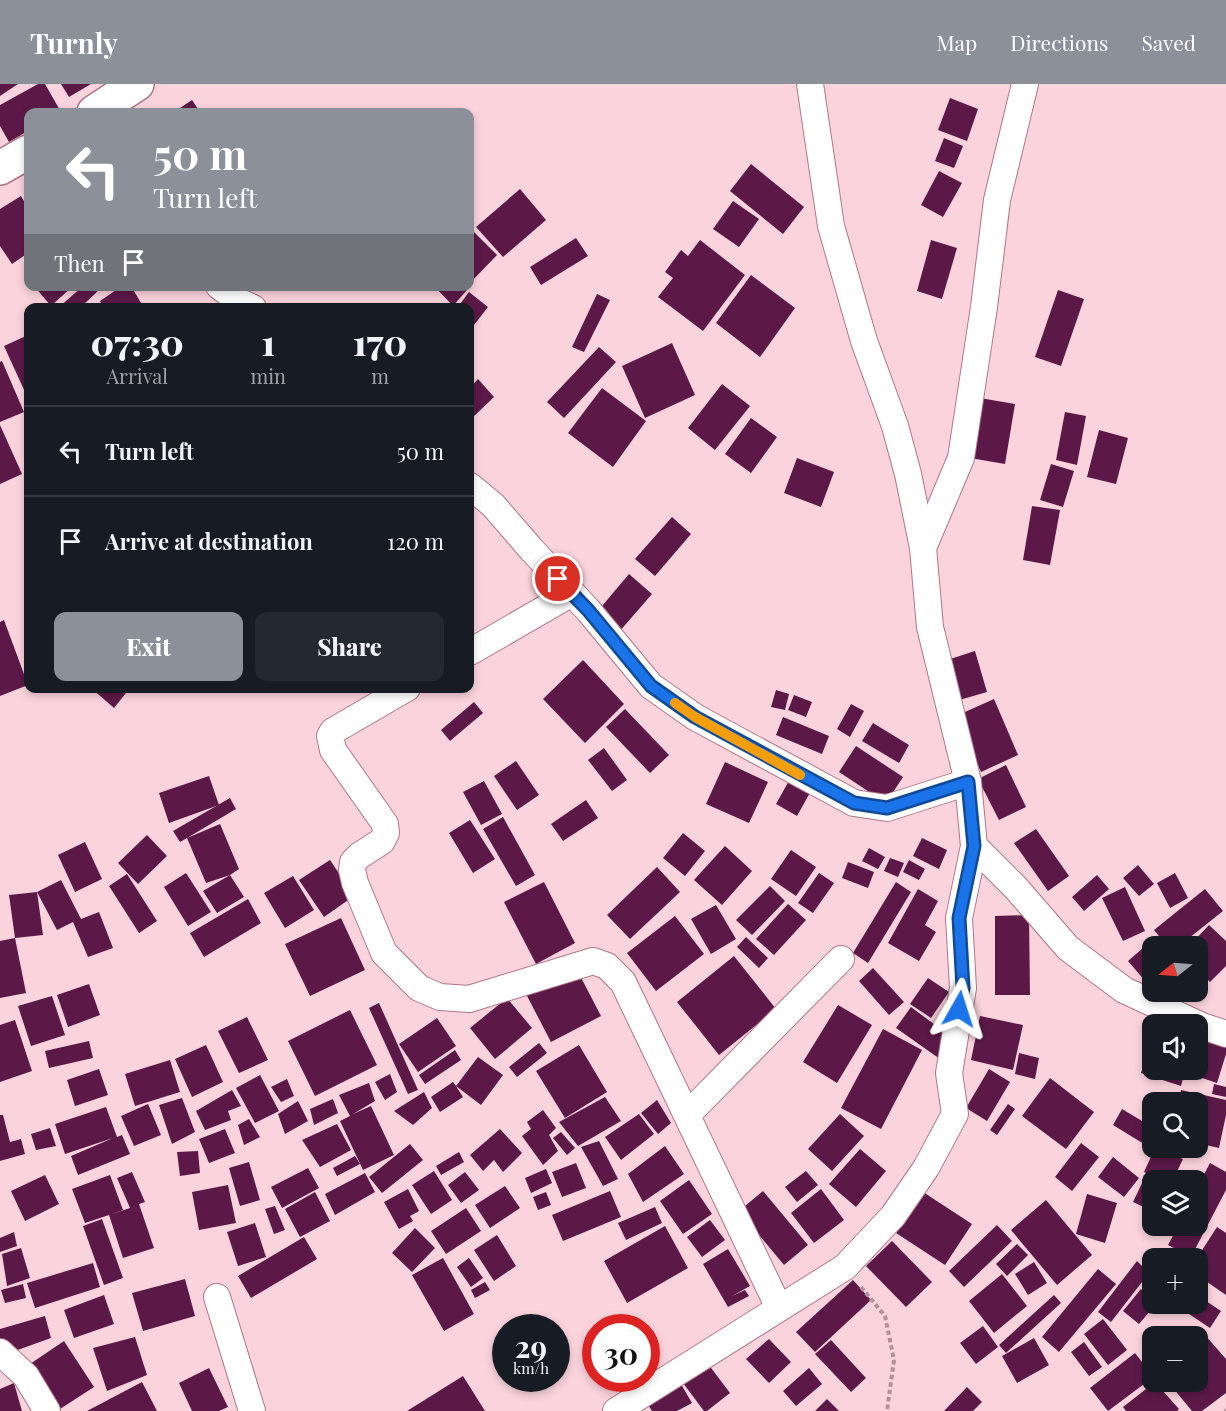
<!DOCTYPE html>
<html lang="en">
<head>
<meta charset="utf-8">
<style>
  body { margin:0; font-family:"Playfair Display",serif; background:#242831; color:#f1f3f6; height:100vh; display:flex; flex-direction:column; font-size:22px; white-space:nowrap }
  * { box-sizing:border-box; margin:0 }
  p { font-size:20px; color:#9ea1a6 }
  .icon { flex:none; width:33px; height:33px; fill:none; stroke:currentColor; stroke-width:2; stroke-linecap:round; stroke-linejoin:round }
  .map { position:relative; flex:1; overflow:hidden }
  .drawer { position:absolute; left:24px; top:219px; width:450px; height:390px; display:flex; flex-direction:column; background:#171b24; border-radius:12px; box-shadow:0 3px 9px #0003 }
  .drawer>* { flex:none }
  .top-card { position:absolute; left:24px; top:24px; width:450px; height:183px; border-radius:12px; box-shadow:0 3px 9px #0003; background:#8c9099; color:#fff; overflow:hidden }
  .needle { width:39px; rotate:253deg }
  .buttons { position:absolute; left:1142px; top:852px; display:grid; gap:12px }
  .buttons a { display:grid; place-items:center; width:66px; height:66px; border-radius:12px; background:#171b24; box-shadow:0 3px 9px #0003; font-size:30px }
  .speed { position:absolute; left:492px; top:1230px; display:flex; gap:12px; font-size:30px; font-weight:700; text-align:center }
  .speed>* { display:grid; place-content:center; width:78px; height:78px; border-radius:50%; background:#171b24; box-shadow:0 3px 9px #0003; line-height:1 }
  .speed small { font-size:15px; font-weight:400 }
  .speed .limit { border:9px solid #d22; background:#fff; color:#111 }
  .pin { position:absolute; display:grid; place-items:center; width:51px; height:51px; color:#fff; margin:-26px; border:3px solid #fff; border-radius:50%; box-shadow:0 2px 6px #0007 }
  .me { position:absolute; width:66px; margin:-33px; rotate:6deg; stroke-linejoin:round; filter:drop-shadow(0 0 4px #0008) }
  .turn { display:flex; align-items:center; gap:21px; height:126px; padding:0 30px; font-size:27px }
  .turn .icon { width:78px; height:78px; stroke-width:2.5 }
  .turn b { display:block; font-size:42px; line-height:51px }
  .then { display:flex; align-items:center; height:57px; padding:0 30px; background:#0003; gap:12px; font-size:22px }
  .eta { display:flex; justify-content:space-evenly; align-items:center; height:102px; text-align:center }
  .eta b { font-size:36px; font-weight:800; line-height:42px }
  .button { display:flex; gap:12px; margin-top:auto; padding:12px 30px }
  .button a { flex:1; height:69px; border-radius:12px; background:#8c9099; color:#fff; font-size:24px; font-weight:800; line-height:69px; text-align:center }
  .button a+a { background:#242831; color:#f1f3f6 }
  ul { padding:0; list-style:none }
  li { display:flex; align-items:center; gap:18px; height:90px; padding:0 30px; border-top:2px solid #363941 }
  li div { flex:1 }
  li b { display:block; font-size:22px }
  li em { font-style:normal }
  header { display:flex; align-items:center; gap:36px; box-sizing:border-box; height:84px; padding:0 30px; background:#8c9099; color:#fff }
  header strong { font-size:28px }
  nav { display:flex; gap:33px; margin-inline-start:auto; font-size:21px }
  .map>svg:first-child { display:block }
</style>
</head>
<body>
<header>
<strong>Turnly</strong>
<nav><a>Map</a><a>Directions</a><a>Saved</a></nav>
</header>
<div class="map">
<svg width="1226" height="1327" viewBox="0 0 1226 1327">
  <rect width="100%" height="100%" fill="#fbd3dd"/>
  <g fill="#5c1948">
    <path d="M0 0H18L0 12Z"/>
    <path d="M38 0H45L61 28H28V47L9 58 0 42V21Z"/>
    <path d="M61 0H91L69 13Z"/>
    <path d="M950 14 978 25 967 57 938 46Z"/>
    <path d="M192 16 200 28H174Z"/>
    <path d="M944 54 963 62 954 84 935 77Z"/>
    <path d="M751 80 804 123 783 150 730 107Z"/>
    <path d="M939 87 962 99 943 133 921 121Z"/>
    <path d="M520 105 546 136 503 173 476 143Z"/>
    <path d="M21 112 28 124V169L12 180 0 162V125Z"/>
    <path d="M733 117 759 135 739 163 713 145Z"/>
    <path d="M472 146 497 171 470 199V149Z"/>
    <path d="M576 154 588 172 541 201 530 183Z"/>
    <path d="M700 156 745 191 703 247 658 213 673 194 665 188 681 166 688 172Z"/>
    <path d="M931 156 957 164 942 215 917 207Z"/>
    <path d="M751 191 795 224 760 273 716 239Z"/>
    <path d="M34 202H73L51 222Z"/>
    <path d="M83 202H97L100 205 80 224H58Z"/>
    <path d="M122 202H131L144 224H103L100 217Z"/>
    <path d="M434 202H463L467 206 453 222Z"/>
    <path d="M1058 206 1084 215 1061 282 1035 273Z"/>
    <path d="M469 208 488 223 471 245 470 243V224H457Z"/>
    <path d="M597 210 610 216 584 268 572 263Z"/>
    <path d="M28 251V306L25 308 4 262Z"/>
    <path d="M672 259 695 311 645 334 622 282Z"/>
    <path d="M599 263 616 278 564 334 547 318Z"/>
    <path d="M2 277 24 328 0 338V278Z"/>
    <path d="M478 295 494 313 470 336V304Z"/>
    <path d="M722 300 750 322 715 366 688 344Z"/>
    <path d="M602 304 646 337 613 383 568 349Z"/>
    <path d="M980 314 1015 320 1005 380 970 374Z"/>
    <path d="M1065 328 1086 332 1077 381 1056 376Z"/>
    <path d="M751 334 777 353 751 389 725 370Z"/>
    <path d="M0 341 22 390 0 400Z"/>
    <path d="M1099 346 1128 354 1116 400 1087 393Z"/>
    <path d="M797 374 834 388 821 423 784 409Z"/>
    <path d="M1051 380 1074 387 1063 423 1040 416Z"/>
    <path d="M1032 422 1060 426 1050 481 1023 476Z"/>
    <path d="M672 433 691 450 655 492 635 475Z"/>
    <path d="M629 490 652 510 619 548 597 528Z"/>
    <path d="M4 536 28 601 0 612V538Z"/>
    <path d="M975 567 987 608 956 617 944 577Z"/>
    <path d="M583 576 624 620 585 659 543 615Z"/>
    <path d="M91 604H130L114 624Z"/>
    <path d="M776 606 789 610 785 626 771 623Z"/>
    <path d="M794 611 812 618 806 633 788 626Z"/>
    <path d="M994 615 1018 671 981 688 956 632Z"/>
    <path d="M474 618 483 629 450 657 441 646Z"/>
    <path d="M851 620 864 627 850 653 837 645Z"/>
    <path d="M625 625 669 671 650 689 606 643Z"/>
    <path d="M783 633 829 652 822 670 776 651Z"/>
    <path d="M873 639 909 661 899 679 862 657Z"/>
    <path d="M856 662 903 693 886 719 839 688Z"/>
    <path d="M604 664 627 696 612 707 588 676Z"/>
    <path d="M516 677 539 711 517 726 494 692Z"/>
    <path d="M725 678 768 698 749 739 706 720Z"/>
    <path d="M1006 681 1026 723 999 736 978 695Z"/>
    <path d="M209 692 219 721 169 739 159 709Z"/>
    <path d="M790 695 811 707 797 732 776 720Z"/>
    <path d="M484 697 502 730 481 741 463 708Z"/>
    <path d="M230 714 236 725 187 754 220 740 239 785 230 791 244 813 217 829 203 807 230 791 206 799 187 754 180 758 173 747Z"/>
    <path d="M586 716 598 734 563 757 551 740Z"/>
    <path d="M503 733 535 791 516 802 483 745Z"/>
    <path d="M470 736 495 775 473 789 449 749Z"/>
    <path d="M1036 745 1069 792 1048 807 1014 759Z"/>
    <path d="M683 749 705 767 685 792 663 774Z"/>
    <path d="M147 751 167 772 138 800 118 779Z"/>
    <path d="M922 754 947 766 939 785 913 772Z"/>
    <path d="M85 758 102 795 75 808 58 771Z"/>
    <path d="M725 762 752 787 722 821 694 796Z"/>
    <path d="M869 764 885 773 878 785 862 777Z"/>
    <path d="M791 766 816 783 796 812 771 795Z"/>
    <path d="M890 774 904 779 898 793 884 787Z"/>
    <path d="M330 776 354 812 324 833 299 796Z"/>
    <path d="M909 776 925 785 919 796 903 788Z"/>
    <path d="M848 778 874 788 868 804 842 794Z"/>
    <path d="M1138 781 1154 800 1139 812 1123 794Z"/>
    <path d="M657 783 680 808 630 855 607 831Z"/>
    <path d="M186 789 211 828 188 842 164 803Z"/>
    <path d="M819 789 834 799 813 829 798 819Z"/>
    <path d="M1175 789 1188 814 1170 824 1157 799Z"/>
    <path d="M127 790 157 837 139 849 109 802Z"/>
    <path d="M1097 791 1109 805 1084 827 1072 813Z"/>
    <path d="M293 792 314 826 285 844 264 809Z"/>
    <path d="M61 796 81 835 99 828 113 864 88 873 73 838 57 846 37 808Z"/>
    <path d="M544 798 575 859 536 880 504 818Z"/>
    <path d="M896 798 911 808 868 879 853 869Z"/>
    <path d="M770 802 785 817 752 851 736 836Z"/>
    <path d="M1125 803 1145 847 1123 857 1102 814Z"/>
    <path d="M918 805 938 817 925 841 936 848 919 877 888 859Z"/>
    <path d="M1205 805 1223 827 1179 862H1167L1154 846Z"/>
    <path d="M37 808 43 851 15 854 9 811Z"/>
    <path d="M248 815 261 839 204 873 190 849Z"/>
    <path d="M788 820 806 836 774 871 756 855Z"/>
    <path d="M716 821 736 855 711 870 691 835Z"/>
    <path d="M1029 831 1030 911H995V832Z"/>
    <path d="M675 832 704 870 656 907 627 869Z"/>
    <path d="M341 834 365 886 310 912 285 860Z"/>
    <path d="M1209 841 1226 857V882L1210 898 1197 885V862H1189Z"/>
    <path d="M746 853 768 874 759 884 737 863Z"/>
    <path d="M15 854 26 909 0 914V857Z"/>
    <path d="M1150 858 1154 862H1152V893L1146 898 1128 877Z"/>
    <path d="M734 872 776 925 719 971 677 918Z"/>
    <path d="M575 882 601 932 551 958 525 908Z"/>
    <path d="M873 884 904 918 889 931 859 897Z"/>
    <path d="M928 894 949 908 931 934 910 920Z"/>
    <path d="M89 900 100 931 68 943 57 911Z"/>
    <path d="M52 912 65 951 31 962 18 922Z"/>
    <path d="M507 914 532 944 495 975 470 944Z"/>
    <path d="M379 919 418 1006 408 1010 369 924Z"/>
    <path d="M838 921 872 941 837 999 803 978Z"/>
    <path d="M911 923 954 955 940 975 896 944Z"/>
    <path d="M350 926 377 981 315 1012 288 957Z"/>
    <path d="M1152 931 1185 940H1152V969L1143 967Z"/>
    <path d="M980 932 1023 941 1013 986 971 976Z"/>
    <path d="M247 933 268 976 239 989 218 947Z"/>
    <path d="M437 934 456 962 418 988 399 960Z"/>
    <path d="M15 936 32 987 0 998V941Z"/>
    <path d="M883 945 922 966 881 1045 841 1024Z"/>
    <path d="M1199 949 1226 957V970L1217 999 1187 989 1188 986H1197Z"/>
    <path d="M89 957 93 974 49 984 45 967Z"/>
    <path d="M539 959 547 969 517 993 509 983Z"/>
    <path d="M206 961 223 998 192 1013 175 975Z"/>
    <path d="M579 961 607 1008 565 1034 536 987Z"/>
    <path d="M455 966 461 976 425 1000 419 991Z"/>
    <path d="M1019 969 1039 974 1035 995 1015 990Z"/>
    <path d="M478 973 503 991 481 1021 456 1002 463 1013 440 1028 431 1013 453 998 456 1002Z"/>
    <path d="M1146 974 1152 976V986L1185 987 1181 1002 1141 989Z"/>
    <path d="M170 976 180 1008 135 1022 125 990Z"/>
    <path d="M99 985 108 1011 75 1022 67 996Z"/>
    <path d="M989 985 1010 998 987 1037 966 1024Z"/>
    <path d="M390 990 397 1008 385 1016 375 998Z"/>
    <path d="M260 991 279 1027 255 1039 236 1004Z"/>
    <path d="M1050 994 1094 1028 1066 1065 1022 1032Z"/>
    <path d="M287 995 294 1012 281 1018 271 1003Z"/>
    <path d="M369 999 375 1017 353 1030 371 1022 394 1071 363 1086 340 1037 350 1032 339 1011Z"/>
    <path d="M1214 1000 1226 1003V1013L1212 1010Z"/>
    <path d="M232 1006 241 1022 228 1027 231 1036 205 1046 196 1027Z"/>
    <path d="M1181 1006 1226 1016V1031L1219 1064 1197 1059V1018H1178Z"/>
    <path d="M424 1008 432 1024 413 1041 394 1027Z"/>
    <path d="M605 1013 621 1037 578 1062 559 1038Z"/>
    <path d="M182 1014 195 1048 172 1060 159 1021Z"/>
    <path d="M333 1015 338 1029 314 1041 310 1025Z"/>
    <path d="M657 1016 671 1039 658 1050 641 1029Z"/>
    <path d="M298 1017 308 1037 285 1050 278 1030Z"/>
    <path d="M148 1020 161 1051 134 1062 121 1032Z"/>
    <path d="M1008 1020 1015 1025 997 1051 990 1046Z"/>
    <path d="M106 1023 117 1053 122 1051 130 1070 78 1091 71 1072 113 1054 65 1070 55 1040Z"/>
    <path d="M1122 1025 1152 1043 1144 1060 1113 1041Z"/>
    <path d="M543 1026 556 1044 549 1051 558 1067 543 1081 522 1052 531 1045 527 1038Z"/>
    <path d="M639 1030 654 1050 621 1076 605 1053Z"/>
    <path d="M840 1030 864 1052 832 1087 808 1065Z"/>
    <path d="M0 1031H3L10 1058 21 1055 25 1070 0 1077Z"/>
    <path d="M249 1035 260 1053 244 1061 238 1041Z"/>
    <path d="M337 1040 351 1066 320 1083 302 1056Z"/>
    <path d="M50 1044 56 1062 36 1066 31 1050Z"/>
    <path d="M225 1045 235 1069 209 1079 199 1055Z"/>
    <path d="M500 1045 522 1069 503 1088 494 1076 483 1087 470 1071Z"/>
    <path d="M561 1048 575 1064 567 1071 553 1054Z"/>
    <path d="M599 1057 618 1095 603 1102 581 1063Z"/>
    <path d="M1081 1059 1099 1073 1072 1107 1055 1093Z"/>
    <path d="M410 1060 423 1076 382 1109 369 1093Z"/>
    <path d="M665 1062 684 1090 643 1118 628 1090Z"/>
    <path d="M1155 1064 1183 1075 1173 1096H1161L1144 1088Z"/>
    <path d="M860 1065 886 1087 856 1123 829 1100Z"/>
    <path d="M198 1067 200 1089 180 1092 177 1068Z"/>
    <path d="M459 1068 464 1078 441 1091 436 1082Z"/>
    <path d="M355 1072 360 1080 337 1092 333 1084Z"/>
    <path d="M1113 1073 1139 1094 1124 1113 1098 1093Z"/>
    <path d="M249 1078 260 1116 240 1122 229 1084Z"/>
    <path d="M576 1079 586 1104 562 1113 552 1088Z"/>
    <path d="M1210 1079 1226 1088V1106L1191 1173 1168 1161 1178 1142H1197V1104Z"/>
    <path d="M308 1084 319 1104 282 1124 271 1103Z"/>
    <path d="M546 1085 552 1099 531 1109 525 1094Z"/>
    <path d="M434 1087 452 1116 431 1130 412 1101Z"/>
    <path d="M806 1087 818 1101 797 1118 785 1103Z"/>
    <path d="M132 1088 145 1118 139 1120 154 1164 123 1174 109 1131 85 1139 72 1105 110 1091 123 1126 112 1130 130 1124 117 1094Z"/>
    <path d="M465 1088 479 1106 461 1119 448 1101Z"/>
    <path d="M365 1089 375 1108 335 1131 325 1110Z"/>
    <path d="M45 1091 59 1120 25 1137 11 1107Z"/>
    <path d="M1144 1095 1152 1099V1127L1133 1118Z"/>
    <path d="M689 1096 712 1130 683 1150 660 1117Z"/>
    <path d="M228 1101 236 1139 199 1146 192 1108Z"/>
    <path d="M505 1102 520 1124 490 1144 475 1121Z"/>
    <path d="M408 1105 419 1127 410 1132 413 1137 399 1145 384 1118Z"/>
    <path d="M821 1105 844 1136 814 1159 791 1129Z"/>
    <path d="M610 1107 621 1133 563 1157 552 1131Z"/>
    <path d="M763 1107 808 1161 784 1181 739 1127Z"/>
    <path d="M315 1108 330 1137 300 1153 285 1125Z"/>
    <path d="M546 1108 551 1121 538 1126 533 1113Z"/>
    <path d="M923 1108 972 1140 945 1181 896 1149Z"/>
    <path d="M1087 1110 1117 1119 1105 1159 1076 1150Z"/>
    <path d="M1046 1116 1092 1171 1057 1201 1011 1146Z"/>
    <path d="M275 1122 285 1146 274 1150 265 1125Z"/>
    <path d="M655 1123 662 1139 626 1156 618 1139Z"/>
    <path d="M466 1124 481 1147 446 1170 431 1147Z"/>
    <path d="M102 1135 123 1194 104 1201 83 1142Z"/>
    <path d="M710 1136 725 1156 702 1173 687 1153Z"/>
    <path d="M255 1139 266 1173 238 1182 227 1148Z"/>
    <path d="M997 1141 1012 1157 964 1203 949 1187Z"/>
    <path d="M665 1142 688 1184 627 1219 604 1177Z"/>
    <path d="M1217 1143 1226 1149V1211L1197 1191V1174Z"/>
    <path d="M415 1144 435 1164 412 1188 392 1169Z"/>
    <path d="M14 1148 17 1162 0 1168V1154Z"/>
    <path d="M497 1151 516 1182 494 1197 474 1166Z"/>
    <path d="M304 1153 317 1175 251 1214 238 1192Z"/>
    <path d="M892 1157 932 1198 906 1223 866 1182Z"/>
    <path d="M1017 1160 1028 1171 1007 1192 996 1180Z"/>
    <path d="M21 1164 30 1194 7 1202 2 1170Z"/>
    <path d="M728 1165 750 1202 732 1212 745 1206 749 1212 728 1223 703 1180Z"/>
    <path d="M1169 1165 1186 1174H1163Z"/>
    <path d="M443 1174 474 1230 444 1247 412 1191Z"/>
    <path d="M469 1174 483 1194 471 1203 457 1183Z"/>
    <path d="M1137 1177 1149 1189 1111 1238 1098 1228Z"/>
    <path d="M1034 1178 1047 1199 1028 1211 1015 1190Z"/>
    <path d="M93 1179 100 1203 35 1224 27 1199Z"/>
    <path d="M1098 1185 1116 1200 1059 1268 1042 1253Z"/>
    <path d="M1002 1190 1027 1222 994 1249 969 1217Z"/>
    <path d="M185 1195 195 1232 143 1247 132 1209Z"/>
    <path d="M853 1196 871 1216 815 1268 796 1248Z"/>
    <path d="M485 1198 490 1206 475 1214 471 1206Z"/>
    <path d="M23 1200 26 1214 5 1219 1 1206Z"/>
    <path d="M1141 1205 1152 1214V1220H1156L1139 1240 1123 1227Z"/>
    <path d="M104 1211 114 1240 74 1254 64 1226Z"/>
    <path d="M1054 1211 1061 1219 1006 1269 999 1261Z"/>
    <path d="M1200 1213 1221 1227 1210 1244 1189 1230Z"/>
    <path d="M45 1232 51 1254 12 1268 0 1258V1245Z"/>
    <path d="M1103 1235 1127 1266 1108 1281 1084 1250Z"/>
    <path d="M983 1242 998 1263 976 1280 960 1259Z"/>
    <path d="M1198 1243 1226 1275V1309L1202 1327H1192L1168 1298H1197V1252H1188Z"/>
    <path d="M135 1253 147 1291 107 1307 93 1264Z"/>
    <path d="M1034 1254 1049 1281 1017 1299 1002 1272Z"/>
    <path d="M769 1255 791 1278 769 1299 746 1275Z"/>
    <path d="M831 1256 866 1294 851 1308 815 1270Z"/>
    <path d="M64 1257 94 1303 60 1325 30 1280Z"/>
    <path d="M1084 1258 1102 1283 1089 1292 1071 1268Z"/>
    <path d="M1135 1269 1152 1291V1294L1108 1327 1090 1304Z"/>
    <path d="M705 1276 730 1309 707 1327H704L680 1295Z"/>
    <path d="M209 1284 228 1323 219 1327H192L179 1299Z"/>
    <path d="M809 1284 822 1300 796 1322 783 1307Z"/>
    <path d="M463 1292 485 1327H407Z"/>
    <path d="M678 1295 692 1319 677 1327H652L645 1316Z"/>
    <path d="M142 1298 157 1327H87Z"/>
    <path d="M1155 1298 1179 1325 1177 1327H1126L1123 1323Z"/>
    <path d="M14 1299 22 1327H0V1305Z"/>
    <path d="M967 1303 982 1318 973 1327H944Z"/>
    <path d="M827 1315 839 1327H815Z"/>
  </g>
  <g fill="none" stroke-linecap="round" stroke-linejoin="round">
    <defs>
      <g id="minor">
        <path d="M810 0 831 142 864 257 895 342 908 390 923 464"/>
        <path d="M1025 0 997 116 984 223 961 374 923 464 930 543 968 698 974 762 1016 804 1068 864 1124 906 1202 942 1226 950"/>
        <path d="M219 202 240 218 253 224"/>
        <path d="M470 402 493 421 531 465 588 526 651 602 695 633 854 719 887 724 968 698"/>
        <path d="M470 568 572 509"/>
        <path d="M407 604 333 647 330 652 333 666 385 740 386 749 382 757 359 772 353 778 352 786 355 799 384 869 419 904 440 913 469 915 593 877 607 882 623 898 779 1224"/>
        <path d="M687 1031 841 875"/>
        <path d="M217 1213 252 1327"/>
        <path d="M0 1268 26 1292 47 1327"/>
        <path d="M616 1327 845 1183 893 1132 926 1084 955 1030 949 989 963 904 959 834 974 762"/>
      </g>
      <g id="secondary">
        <path d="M94 28 137 0"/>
        <path d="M0 84 28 68"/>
      </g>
    </defs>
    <use href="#minor" stroke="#b07685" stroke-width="28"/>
    <use href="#secondary" stroke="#b07685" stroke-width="36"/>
    <g stroke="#b3919a" stroke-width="4" stroke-dasharray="4.5 3" stroke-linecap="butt">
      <path d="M861 1203 885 1232 894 1276 887 1327"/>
      <path d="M1225 1327 1226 1326"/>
    </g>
    <use href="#minor" stroke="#fff" stroke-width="26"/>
    <use href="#secondary" stroke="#fff" stroke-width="33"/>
  </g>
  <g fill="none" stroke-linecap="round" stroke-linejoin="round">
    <defs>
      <path id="route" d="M558 495 588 526 651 602 695 633 854 719 887 724 968 698 974 762 959 834 963 904 959 925"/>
    </defs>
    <use href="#route" stroke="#114b97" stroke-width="15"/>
    <use href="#route" stroke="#1a73e8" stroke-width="10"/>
    <path stroke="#f59e0b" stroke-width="10" d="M675 619 695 633 800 691"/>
  </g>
</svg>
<div class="buttons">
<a><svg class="needle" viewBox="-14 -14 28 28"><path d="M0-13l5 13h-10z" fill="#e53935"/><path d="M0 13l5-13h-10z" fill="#9ea1a6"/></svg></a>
<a><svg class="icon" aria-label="sound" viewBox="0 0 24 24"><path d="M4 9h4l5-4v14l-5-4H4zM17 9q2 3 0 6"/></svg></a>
<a><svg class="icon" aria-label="search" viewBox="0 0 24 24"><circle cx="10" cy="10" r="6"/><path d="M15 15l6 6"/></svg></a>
<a><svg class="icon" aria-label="layers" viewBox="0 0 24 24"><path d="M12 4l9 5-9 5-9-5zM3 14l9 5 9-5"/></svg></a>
<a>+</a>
<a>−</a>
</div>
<div class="speed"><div>29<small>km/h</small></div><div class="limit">30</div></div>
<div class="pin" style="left:558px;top:495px;background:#d93025"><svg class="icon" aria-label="arrive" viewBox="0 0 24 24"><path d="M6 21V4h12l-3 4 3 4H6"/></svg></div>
<svg class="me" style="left:959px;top:925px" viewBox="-20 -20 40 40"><path d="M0-17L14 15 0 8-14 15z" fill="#1a73e8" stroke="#fff" stroke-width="4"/></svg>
<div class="top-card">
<div class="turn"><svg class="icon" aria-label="left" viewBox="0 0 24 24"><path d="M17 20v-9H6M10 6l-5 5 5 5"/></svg><div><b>50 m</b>Turn left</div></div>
<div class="then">Then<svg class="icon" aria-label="arrive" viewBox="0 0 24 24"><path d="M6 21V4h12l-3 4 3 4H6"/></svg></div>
</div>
<section class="drawer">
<div class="eta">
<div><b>07:30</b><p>Arrival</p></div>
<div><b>1</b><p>min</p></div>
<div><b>170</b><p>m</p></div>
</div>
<ul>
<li><svg class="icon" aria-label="left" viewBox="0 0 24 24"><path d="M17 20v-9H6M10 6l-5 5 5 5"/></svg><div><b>Turn left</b></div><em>50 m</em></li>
<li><svg class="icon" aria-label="arrive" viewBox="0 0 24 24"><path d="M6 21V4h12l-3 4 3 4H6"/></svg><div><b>Arrive at destination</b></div><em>120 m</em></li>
</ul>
<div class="button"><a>Exit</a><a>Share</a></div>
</section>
</div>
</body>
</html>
